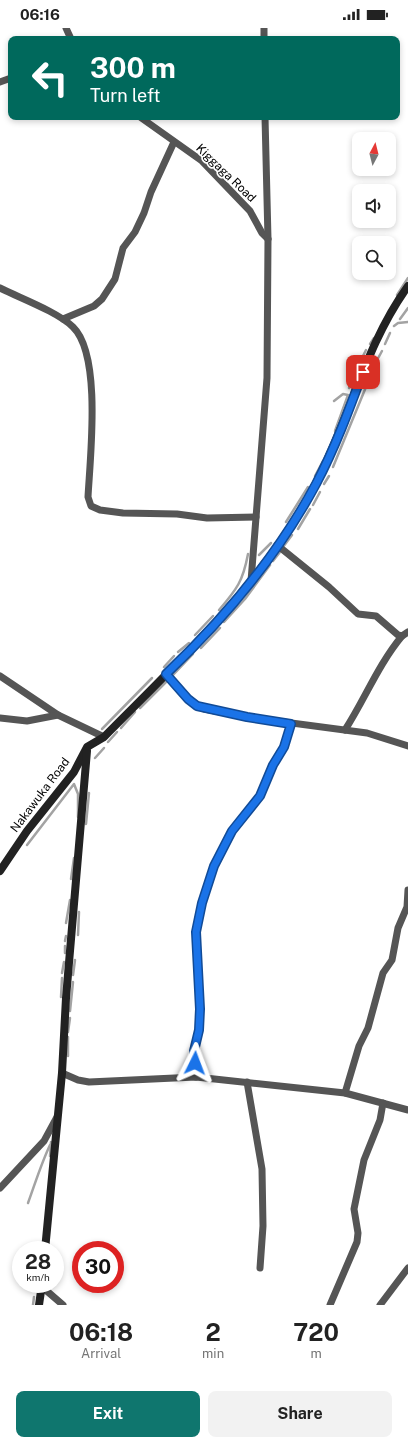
<!DOCTYPE html>
<html lang="en">
<head>
<meta charset="utf-8">
<style>
  body { margin:0; font-family:"Public Sans",sans-serif; background:#f2f2f2; color:#222; height:100vh; display:flex; flex-direction:column; font-size:15px; white-space:nowrap }
  * { box-sizing:border-box; margin:0 }
  p { font-size:13px; color:#767676 }
  .icon { flex:none; width:22px; height:22px; fill:none; stroke:currentColor; stroke-width:2; stroke-linecap:round; stroke-linejoin:round }
  .map { position:relative; height:1277px; overflow:hidden }
  .panel { display:flex; flex-direction:column; background:#fff; flex:1 }
  .panel>* { flex:none }
  .top-card { position:absolute; left:8px; top:8px; width:392px; height:84px; border-radius:8px; box-shadow:0 2px 6px #0003; background:#00695c; color:#fff; overflow:hidden }
  .needle { width:26px; rotate:7deg }
  .tools { position:absolute; left:352px; top:104px; display:grid; gap:8px }
  .tools a { display:grid; place-items:center; width:44px; height:44px; border-radius:8px; background:#fff; box-shadow:0 2px 6px #0003; font-size:20px }
  .speed { position:absolute; left:12px; top:1213px; display:flex; gap:8px; font-size:20px; font-weight:700; text-align:center }
  .speed>* { display:grid; place-content:center; width:52px; height:52px; border-radius:50%; background:#fff; box-shadow:0 2px 6px #0003; line-height:1 }
  .speed small { font-size:10px; font-weight:400 }
  .speed .limit { border:6px solid #d22; background:#fff; color:#111 }
  .pin { position:absolute; display:grid; place-items:center; width:34px; height:34px; color:#fff; margin:-17px; border-radius:8px; box-shadow:0 2px 6px #0006 }
  .me { position:absolute; width:44px; margin:-22px; rotate:3deg; stroke-linejoin:round; filter:drop-shadow(0 0 3px #0008) }
  .turn { display:flex; align-items:center; gap:14px; height:84px; padding:0 16px; font-size:18px }
  .turn .icon { width:52px; height:52px; stroke-width:2.5 }
  .turn b { display:block; font-size:28px; line-height:34px }
  .eta { display:flex; justify-content:space-evenly; align-items:center; height:68px; text-align:center }
  .eta b { font-size:24px; font-weight:700; line-height:28px }
  .action { display:flex; gap:8px; margin-top:auto; padding:8px 16px }
  .action a { flex:1; height:46px; border-radius:8px; background:#0f766e; color:#fff; font-size:16px; font-weight:700; line-height:46px; text-align:center }
  .action a+a { background:#f2f2f2; color:#222 }
  .status { display:flex; justify-content:space-between; align-items:center; height:28px; padding:0 20px; background:#fff; direction:ltr }
  .status svg { height:11px; fill:currentColor }
  .map>svg:first-child { display:block }
</style>
</head>
<body>
<div class="status"><b>06:16</b><svg viewBox="0 0 49 12"><path d="M0 12V9h3v3zM5 12V6h3v6zM10 12V3h3v9zM15 12V0h3v12zM26 1h20v11H26zM47 4h2v5h-2z"/></svg></div>
<div class="map">
<svg width="408" height="1277" viewBox="0 0 408 1277">
  <rect width="100%" height="100%" fill="#fff"/>
  <g fill="none" stroke-linecap="round" stroke-linejoin="round">
    <g stroke="#a3a3a3" stroke-width="2.5">
      <path d="M397 267 408 250"/>
      <path d="M400 291 408 280"/>
      <path d="M394 298 398 295 408 294"/>
      <path d="M370 316 374 310"/>
      <path d="M385 316 390 305"/>
      <path d="M376 334 382 323"/>
      <path d="M349 360 354 346 366 322"/>
      <path d="M334 373 343 366 348 367 335 403"/>
      <path d="M333 439 373 342"/>
      <path d="M315 448 323 433"/>
      <path d="M324 456 329 448"/>
      <path d="M313 477 320 464"/>
      <path d="M286 494 308 459"/>
      <path d="M298 501 310 481"/>
      <path d="M283 519 292 507"/>
      <path d="M259 527 271 515"/>
      <path d="M273 533 280 524"/>
      <path d="M219 582C237 561 243 553 248 526"/>
      <path d="M224 594 245 571 270 537"/>
      <path d="M195 607 213 588"/>
      <path d="M201 620 220 600"/>
      <path d="M178 624 189 615"/>
      <path d="M164 639 174 628"/>
      <path d="M173 647 193 626"/>
      <path d="M140 680 167 653"/>
      <path d="M121 700 135 684"/>
      <path d="M102 701 152 650"/>
      <path d="M108 714 117 704"/>
      <path d="M95 730 104 720"/>
      <path d="M86 796 89 765"/>
      <path d="M27 817 74 756 78 766V789"/>
      <path d="M71 851 74 830"/>
      <path d="M66 895 70 872"/>
      <path d="M78 907 79 884"/>
      <path d="M65 913 66 908"/>
      <path d="M65 925V918"/>
      <path d="M62 945 64 934"/>
      <path d="M73 947 75 932"/>
      <path d="M61 969 62 950"/>
      <path d="M70 983 73 954"/>
      <path d="M68 1004 70 990"/>
      <path d="M68 1009V1028"/>
      <path d="M50 1128 51 1114"/>
      <path d="M28 1175C35 1156 41 1136 50 1117"/>
      <path d="M35 1263 36 1256"/>
      <path d="M33 1277 34 1269"/>
    </g>
    <g stroke="#555" stroke-width="7">
      <path d="M66 0 71 11"/>
      <path d="M264 0V11"/>
      <path d="M0 54 11 50"/>
      <path d="M140 89 202 133 250 183 262 205 268 211"/>
      <path d="M0 260C20 270 58 284 73 299 102 327 90 430 88 469L91 478 100 482 123 485 177 486 207 490 256 489"/>
      <path d="M63 291 94 278 102 271 115 251 123 220 135 204 144 185 151 164 174 114"/>
      <path d="M277 517 329 559 358 586 376 588 398 607 402 608 408 604"/>
      <path d="M251 553 267 350 268 211 265 89"/>
      <path d="M166 646 188 671 204 681 247 689 367 705 408 718"/>
      <path d="M0 648 58 687 104 709"/>
      <path d="M0 690 27 693 58 687"/>
      <path d="M345 702C365 671 378 637 402 608"/>
      <path d="M62 1045 78 1052 89 1054 196 1049 345 1065 408 1082"/>
      <path d="M196 1049 194 1023 199 1002 200 981 196 904 202 875 214 838 232 803 260 768 273 737 283 719 291 695"/>
      <path d="M247 1054 262 1141 263 1198 260 1240"/>
      <path d="M345 1065 359 1018 368 1000 383 945 392 932 398 900 407 879 408 862"/>
      <path d="M0 1160 44 1113 57 1089"/>
      <path d="M41 1258 63 1277"/>
      <path d="M330 1277 357 1214 358 1205 354 1181 364 1132 380 1092 383 1075"/>
      <path d="M380 1277 408 1240"/>
    </g>
    <g stroke="#222" stroke-width="8">
      <path d="M0 843 27 803 74 744 87 719 104 709C182 630 264 555 316 455 350 391 365 317 408 258"/>
      <path d="M45 1222 62 1045 66 970 87 723"/>
      <path d="M39 1277 42 1256"/>
    </g>
  </g>
  <g fill="none" stroke-linecap="round" stroke-linejoin="round">
    <defs>
      <path id="route" d="M195 1035 194 1023 199 1002 200 981 196 904 202 875 214 838 232 803 260 768 273 737 284 719 291 696 247 689 197 678 188 671 166 646C225 590 278 527 316 456 335 420 349 382 363 344"/>
    </defs>
    <use href="#route" stroke="#114b97" stroke-width="10"/>
    <use href="#route" stroke="#1a73e8" stroke-width="7"/>
  </g>
  <g text-anchor="middle" stroke-width="3.5" stroke-linejoin="round" paint-order="stroke">
    <g font-size="12" fill="#000" stroke="#fff">
      <text transform="translate(226 145) rotate(44)" y="4">Kiggaga Road</text>
      <text transform="translate(40 767) rotate(-53)" y="4">Nakawuka Road</text>
    </g>
  </g>
</svg>
<div class="tools">
<a><svg class="needle" viewBox="-14 -14 28 28"><path d="M0-13l5 13h-10z" fill="#e53935"/><path d="M0 13l5-13h-10z" fill="#767676"/></svg></a>
<a><svg class="icon" aria-label="sound" viewBox="0 0 24 24"><path d="M4 9h4l5-4v14l-5-4H4zM17 9q2 3 0 6"/></svg></a>
<a><svg class="icon" aria-label="search" viewBox="0 0 24 24"><circle cx="10" cy="10" r="6"/><path d="M15 15l6 6"/></svg></a>
</div>
<div class="speed"><div>28<small>km/h</small></div><div class="limit">30</div></div>
<div class="pin" style="left:363px;top:344px;background:#d93025"><svg class="icon" aria-label="arrive" viewBox="0 0 24 24"><path d="M6 21V4h12l-3 4 3 4H6"/></svg></div>
<svg class="me" style="left:195px;top:1035px" viewBox="-20 -20 40 40"><path d="M0-17L14 15 0 8-14 15z" fill="#1a73e8" stroke="#fff" stroke-width="4"/></svg>
<div class="top-card">
<div class="turn"><svg class="icon" aria-label="left" viewBox="0 0 24 24"><path d="M17 20v-9H6M10 6l-5 5 5 5"/></svg><div><b>300 m</b>Turn left</div></div>
</div>
</div>
<section class="panel">
<div class="eta">
<div><b>06:18</b><p>Arrival</p></div>
<div><b>2</b><p>min</p></div>
<div><b>720</b><p>m</p></div>
</div>
<div class="action"><a>Exit</a><a>Share</a></div>
</section>
</body>
</html>
